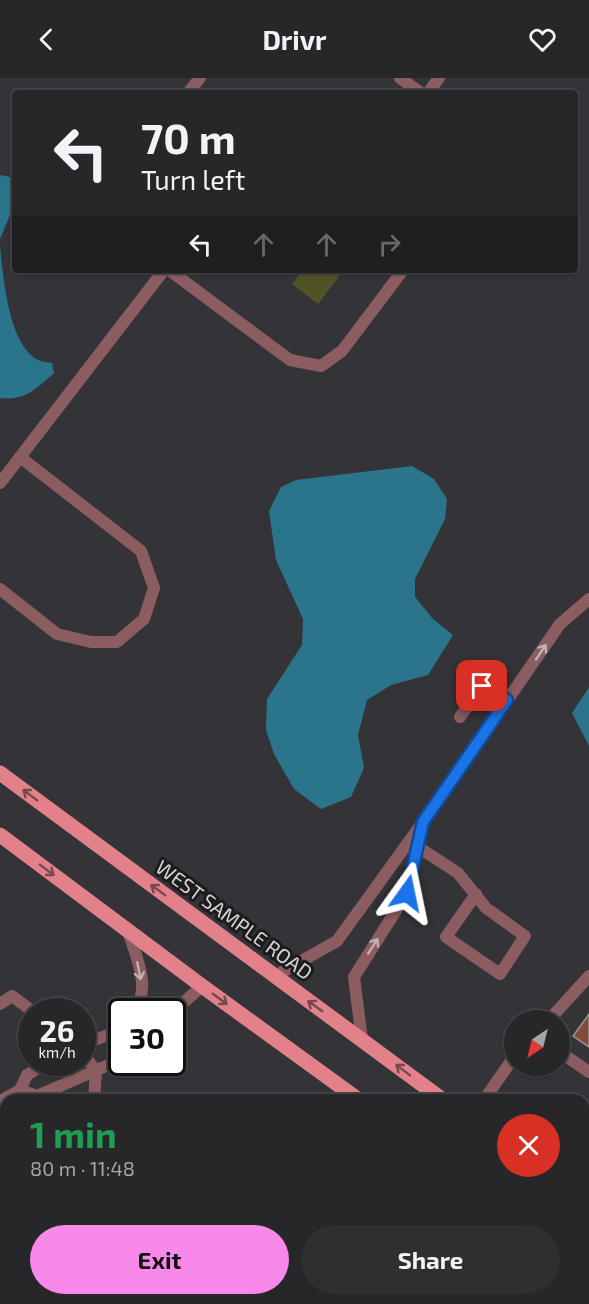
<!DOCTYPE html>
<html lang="en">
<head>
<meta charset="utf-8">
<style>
  body { margin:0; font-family:"Exo 2",sans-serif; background:#2f2f32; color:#f1f3f6; height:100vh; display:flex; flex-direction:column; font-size:22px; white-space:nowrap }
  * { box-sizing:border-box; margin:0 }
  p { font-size:20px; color:#a4a5a8 }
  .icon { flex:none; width:33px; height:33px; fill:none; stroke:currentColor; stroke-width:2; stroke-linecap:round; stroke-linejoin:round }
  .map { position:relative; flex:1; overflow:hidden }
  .panel { position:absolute; left:0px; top:1016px; width:590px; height:212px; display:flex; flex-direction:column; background:#27272a; border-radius:18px 18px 0 0; box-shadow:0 2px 4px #0004,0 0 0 2px #434447 }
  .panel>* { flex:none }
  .banner { position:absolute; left:12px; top:12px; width:566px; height:183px; border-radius:6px; box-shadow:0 2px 4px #0004,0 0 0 2px #434447; background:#27272a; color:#f1f3f6; overflow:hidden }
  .needle { width:39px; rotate:215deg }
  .controls { position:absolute; left:504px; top:932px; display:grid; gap:12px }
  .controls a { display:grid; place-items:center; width:66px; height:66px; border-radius:50%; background:#27272a; box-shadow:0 2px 4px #0004,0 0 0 2px #434447; font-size:30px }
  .speed { position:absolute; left:18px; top:920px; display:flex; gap:12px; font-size:30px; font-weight:700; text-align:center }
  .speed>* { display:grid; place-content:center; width:78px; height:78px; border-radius:50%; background:#27272a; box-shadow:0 2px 4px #0004,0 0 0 2px #434447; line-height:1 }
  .speed small { font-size:15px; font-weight:400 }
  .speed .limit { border:3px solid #111; border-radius:9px; background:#fff; color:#111 }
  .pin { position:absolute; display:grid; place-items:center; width:51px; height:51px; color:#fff; margin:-26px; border-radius:12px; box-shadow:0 3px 9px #0006 }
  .me { position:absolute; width:66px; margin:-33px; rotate:12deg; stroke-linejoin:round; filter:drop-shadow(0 0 4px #0008) }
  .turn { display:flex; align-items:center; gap:21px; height:126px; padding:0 30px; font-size:27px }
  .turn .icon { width:78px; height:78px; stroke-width:2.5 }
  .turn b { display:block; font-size:42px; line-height:51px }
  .lanes { display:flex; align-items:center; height:57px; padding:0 30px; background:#0003; justify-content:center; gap:30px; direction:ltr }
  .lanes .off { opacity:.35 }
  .round { display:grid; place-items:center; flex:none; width:63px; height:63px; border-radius:32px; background:#2f2f32 }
  .headline { display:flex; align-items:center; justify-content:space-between; height:102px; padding:0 30px }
  h1 { font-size:36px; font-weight:700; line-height:45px; color:#1e9e55 }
  .button { display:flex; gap:12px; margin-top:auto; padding:12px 30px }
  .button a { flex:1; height:69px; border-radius:36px; background:#f888ea; color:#111; font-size:24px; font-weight:700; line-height:69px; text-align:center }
  .button a+a { background:#2f2f32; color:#f1f3f6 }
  header { display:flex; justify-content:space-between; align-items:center; height:78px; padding:0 30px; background:#27272a; font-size:27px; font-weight:700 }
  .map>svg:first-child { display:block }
</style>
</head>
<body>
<header><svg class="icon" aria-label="back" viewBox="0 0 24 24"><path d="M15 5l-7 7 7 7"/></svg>Drivr<svg class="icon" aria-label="heart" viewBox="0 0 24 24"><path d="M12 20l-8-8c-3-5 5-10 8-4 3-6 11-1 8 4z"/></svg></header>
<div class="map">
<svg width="589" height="1226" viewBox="0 0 589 1226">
  <rect width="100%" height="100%" fill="#343438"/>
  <path fill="#515325" d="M303 192H344L318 226 292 206Z"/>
  <g fill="#2b758c">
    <path d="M0 97 10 99 14 127 0 161Z"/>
    <path d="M0 168C3 197 8 267 38 282 42 284 48 284 52 285L54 295C36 311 25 323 0 320Z"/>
    <path d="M412 388 434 401 447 421 445 441 415 501V519L433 541 453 557 428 597 391 607 367 622 358 657 364 690 351 719 321 731 294 711 274 676 266 652 267 621 302 567 303 541 276 482 269 433 281 409 296 402Z"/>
    <path d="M589 609V668L572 635Z"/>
    <path d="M157 1221H306V1226H153Z"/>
  </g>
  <g fill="#834c3a" stroke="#9a9492" stroke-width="1.5">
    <path d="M589 936V969L573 958Z"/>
    <path d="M6 1178V1221H84L91 1226H0V1187Z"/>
  </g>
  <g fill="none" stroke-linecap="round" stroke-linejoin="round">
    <g stroke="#8c5d60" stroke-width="12">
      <path d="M460 639 482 608H488L507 622"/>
      <path d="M418 769 458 795 486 830 525 858 500 896 446 859 476 816"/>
      <path d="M128 853C135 876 153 912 133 933"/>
      <path d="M0 926 12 918 32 933"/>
      <path d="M172 935 202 908"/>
      <path d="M549 942 589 898"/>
      <path d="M82 967 113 955 122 946"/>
      <path d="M82 974 96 993 94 1022"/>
      <path d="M560 974 589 994"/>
      <path d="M20 1012 37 1018 122 981"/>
      <path d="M484 1022 514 979"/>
      <path d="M0 1023 20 1012 27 997 48 984"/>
      <path d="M0 1129 6 1133"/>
      <path d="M0 1164 6 1156"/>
    </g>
    <g stroke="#8c5d60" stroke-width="12">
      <path d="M400 0 421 15"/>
      <path d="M188 15 200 0"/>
      <path d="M428 15 439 0"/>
      <path d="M169 192 290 282 321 288 342 273 403 192"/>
      <path d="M0 405 164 192"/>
      <path d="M0 511 57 556 91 564H117L144 541 154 510 141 473 20 379"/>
      <path d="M275 898 337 863 423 744 560 546 589 521"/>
      <path d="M362 962 354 899 407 815 422 750"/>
    </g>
    <path stroke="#8c5d60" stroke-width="12" d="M584 1160 589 1164"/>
    <g stroke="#e2818a" stroke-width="15">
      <path d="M0 695 443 1022"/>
      <path d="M0 757 202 908 359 1022"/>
      <path d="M584 1123 589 1127"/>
      <path d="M584 1185 589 1189"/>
    </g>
  </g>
  <defs><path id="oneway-shaft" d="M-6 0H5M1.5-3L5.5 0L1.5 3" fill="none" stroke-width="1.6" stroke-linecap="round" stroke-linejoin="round" transform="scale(1.5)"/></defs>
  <g stroke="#c0b1b4">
    <use href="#oneway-shaft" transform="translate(541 574) rotate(-56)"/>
    <use href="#oneway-shaft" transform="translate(373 868) rotate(-57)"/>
    <use href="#oneway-shaft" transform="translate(139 893) rotate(79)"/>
  </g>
  <g stroke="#75494e">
    <use href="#oneway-shaft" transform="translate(30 717) rotate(-143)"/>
    <use href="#oneway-shaft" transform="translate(47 792) rotate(37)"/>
    <use href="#oneway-shaft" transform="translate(158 812) rotate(-144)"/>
    <use href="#oneway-shaft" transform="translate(220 921) rotate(36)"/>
    <use href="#oneway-shaft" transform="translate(315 928) rotate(-144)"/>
    <use href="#oneway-shaft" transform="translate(403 992) rotate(-143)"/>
  </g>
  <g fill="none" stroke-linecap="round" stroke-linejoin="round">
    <defs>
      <path id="route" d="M407 815 423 744 507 622 488 608H482"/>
    </defs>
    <use href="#route" stroke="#114b97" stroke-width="15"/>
    <use href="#route" stroke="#1a73e8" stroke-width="10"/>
  </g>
  <g text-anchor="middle" stroke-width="6" stroke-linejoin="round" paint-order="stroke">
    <g font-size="20" fill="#d6d5d8" stroke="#1c1c1d">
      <text transform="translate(234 842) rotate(36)" y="7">WEST SAMPLE ROAD</text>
    </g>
  </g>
</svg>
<div class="controls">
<a><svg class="needle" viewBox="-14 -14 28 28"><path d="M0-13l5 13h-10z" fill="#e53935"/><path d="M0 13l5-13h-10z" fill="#a4a5a8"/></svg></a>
</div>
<div class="speed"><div>26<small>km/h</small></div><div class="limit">30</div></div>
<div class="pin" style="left:482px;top:608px;background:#d93025"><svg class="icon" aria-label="arrive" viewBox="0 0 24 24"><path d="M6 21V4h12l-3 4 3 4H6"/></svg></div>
<svg class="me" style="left:407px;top:815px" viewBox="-20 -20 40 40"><path d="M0-17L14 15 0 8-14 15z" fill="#1a73e8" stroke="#fff" stroke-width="4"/></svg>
<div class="banner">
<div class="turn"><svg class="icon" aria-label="left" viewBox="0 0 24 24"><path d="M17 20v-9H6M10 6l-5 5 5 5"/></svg><div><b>70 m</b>Turn left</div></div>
<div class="lanes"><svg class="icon" aria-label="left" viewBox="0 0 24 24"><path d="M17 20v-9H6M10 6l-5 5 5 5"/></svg><svg class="icon off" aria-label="ahead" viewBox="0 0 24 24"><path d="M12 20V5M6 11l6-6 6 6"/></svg><svg class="icon off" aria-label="ahead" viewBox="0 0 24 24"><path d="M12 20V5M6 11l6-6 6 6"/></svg><svg class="icon off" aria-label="right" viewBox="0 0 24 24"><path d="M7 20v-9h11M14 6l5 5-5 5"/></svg></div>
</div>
<section class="panel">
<div class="headline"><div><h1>1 min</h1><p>80 m · 11:48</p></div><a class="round" style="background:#d93025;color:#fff"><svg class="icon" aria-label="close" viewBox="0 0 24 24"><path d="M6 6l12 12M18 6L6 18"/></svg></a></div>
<div class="button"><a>Exit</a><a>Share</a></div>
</section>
</div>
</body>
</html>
